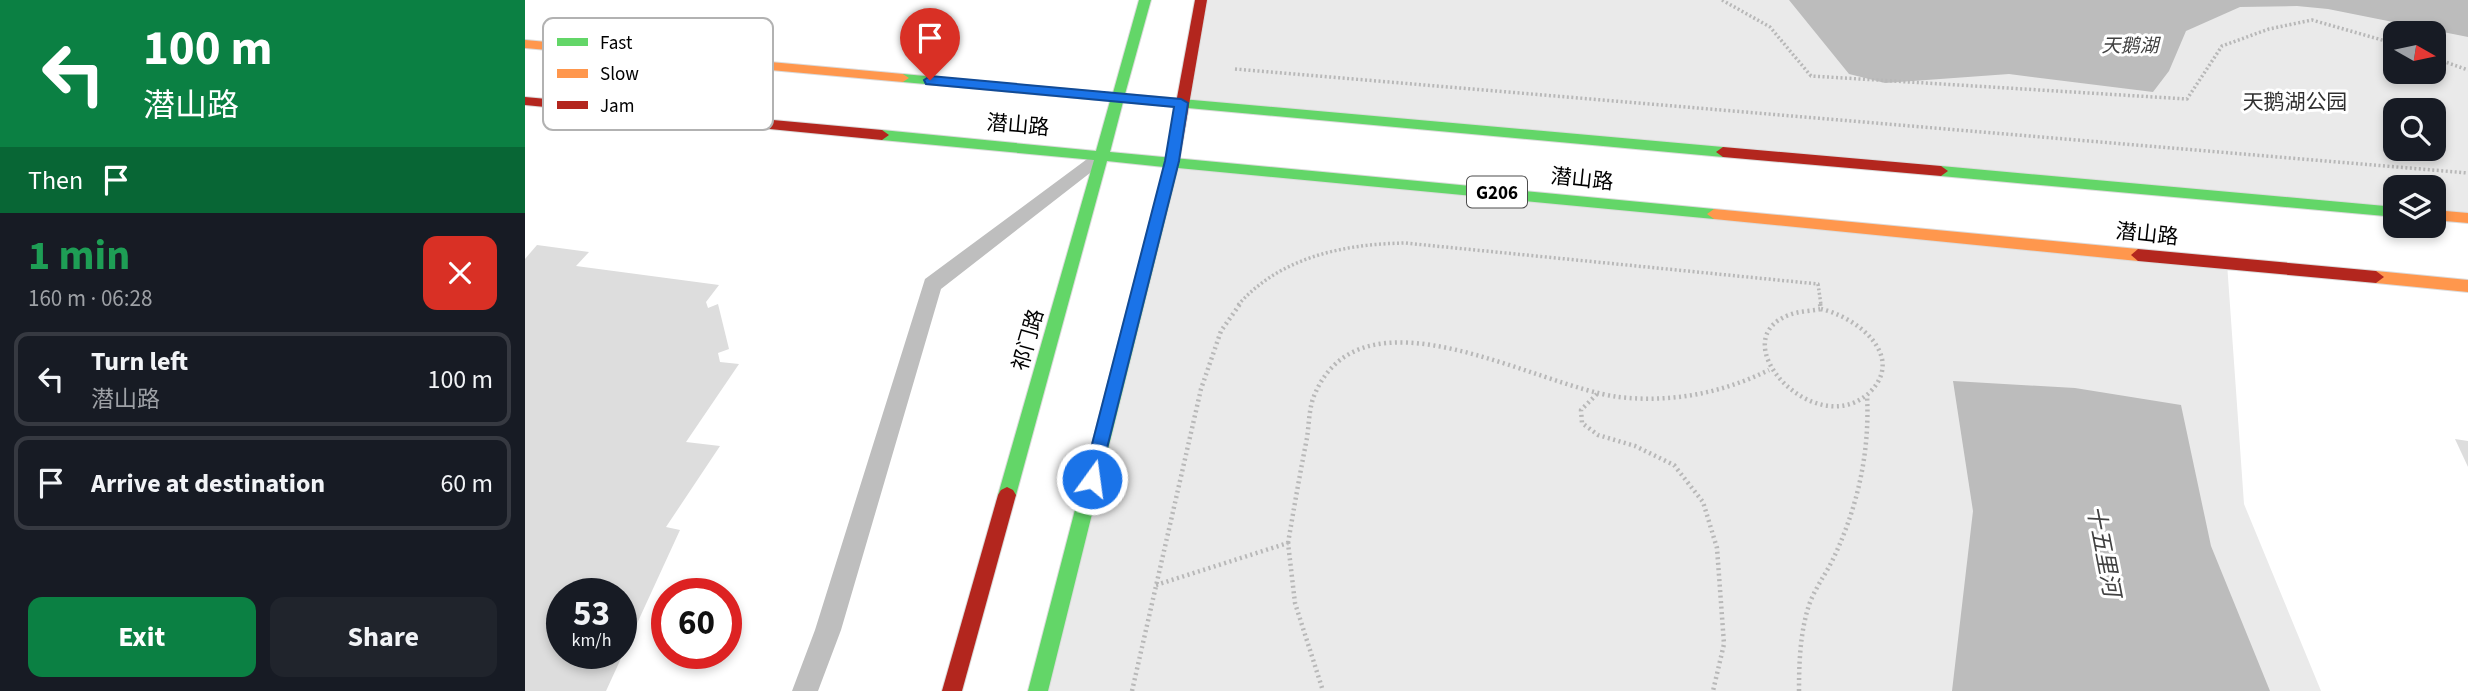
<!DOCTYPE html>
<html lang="en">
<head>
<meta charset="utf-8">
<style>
  body { margin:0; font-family:"Source Sans 3","Noto Sans SC",sans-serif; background:#20242c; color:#f1f3f6; height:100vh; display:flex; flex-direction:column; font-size:26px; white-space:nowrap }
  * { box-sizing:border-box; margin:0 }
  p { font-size:23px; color:#9ea1a6 }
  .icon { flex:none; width:38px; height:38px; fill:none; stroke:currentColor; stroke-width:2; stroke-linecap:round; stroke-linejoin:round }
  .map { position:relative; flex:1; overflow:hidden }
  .sheet { display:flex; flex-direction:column; background:#171b24; width:525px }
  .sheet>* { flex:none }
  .banner { background:#0b8043; color:#fff; overflow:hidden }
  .needle { width:46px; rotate:99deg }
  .controls { position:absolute; left:1858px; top:21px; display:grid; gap:14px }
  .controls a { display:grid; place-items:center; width:63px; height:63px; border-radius:14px; background:#171b24; box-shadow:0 4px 10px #0003; font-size:35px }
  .speed { position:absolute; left:21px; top:578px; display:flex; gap:14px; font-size:35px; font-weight:700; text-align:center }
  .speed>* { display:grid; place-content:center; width:91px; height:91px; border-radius:50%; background:#171b24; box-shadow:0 4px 10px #0003; line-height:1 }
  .speed small { font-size:18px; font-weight:400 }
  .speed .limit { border:10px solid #d22; background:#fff; color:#111 }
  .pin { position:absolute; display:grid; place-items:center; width:60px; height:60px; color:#fff; margin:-72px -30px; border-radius:50% 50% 50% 0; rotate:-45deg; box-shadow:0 0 7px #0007 }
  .pin .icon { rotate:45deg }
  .me { position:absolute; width:77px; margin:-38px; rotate:14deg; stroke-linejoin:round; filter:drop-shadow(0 0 5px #0008) }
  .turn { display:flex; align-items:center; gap:24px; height:147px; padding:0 28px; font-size:32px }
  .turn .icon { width:91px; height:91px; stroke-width:2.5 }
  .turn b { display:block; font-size:49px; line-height:60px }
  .then { display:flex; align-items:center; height:66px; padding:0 28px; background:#0003; gap:14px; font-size:26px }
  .round { display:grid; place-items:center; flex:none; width:74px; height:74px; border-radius:14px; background:#20242c }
  .headline { display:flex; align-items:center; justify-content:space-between; height:119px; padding:0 28px }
  h1 { font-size:42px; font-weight:700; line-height:52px; color:#1e9e55 }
  .cta { display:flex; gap:14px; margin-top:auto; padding:14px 28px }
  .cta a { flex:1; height:80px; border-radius:14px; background:#0b8043; color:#fff; font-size:28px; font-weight:700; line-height:80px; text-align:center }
  .cta a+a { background:#20242c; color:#f1f3f6 }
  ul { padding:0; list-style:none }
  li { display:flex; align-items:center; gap:21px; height:94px; margin:0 14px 10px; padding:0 14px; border:4px solid #363941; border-radius:14px }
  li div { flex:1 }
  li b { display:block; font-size:26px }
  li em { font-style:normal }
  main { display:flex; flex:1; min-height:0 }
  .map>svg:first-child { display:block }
</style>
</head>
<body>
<main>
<section class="sheet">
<div class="banner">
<div class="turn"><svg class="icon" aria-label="left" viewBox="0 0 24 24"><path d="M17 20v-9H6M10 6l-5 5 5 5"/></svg><div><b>100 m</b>潜山路</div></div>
<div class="then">Then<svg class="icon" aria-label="arrive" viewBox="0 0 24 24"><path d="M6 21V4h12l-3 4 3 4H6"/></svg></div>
</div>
<div class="headline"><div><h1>1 min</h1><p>160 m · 06:28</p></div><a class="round" style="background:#d93025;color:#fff"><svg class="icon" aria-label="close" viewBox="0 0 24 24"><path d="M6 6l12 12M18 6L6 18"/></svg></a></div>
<ul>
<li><svg class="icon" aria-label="left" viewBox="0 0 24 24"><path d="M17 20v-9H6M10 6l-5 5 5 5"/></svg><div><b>Turn left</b><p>潜山路</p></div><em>100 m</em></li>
<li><svg class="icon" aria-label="arrive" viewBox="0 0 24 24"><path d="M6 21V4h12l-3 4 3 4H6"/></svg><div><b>Arrive at destination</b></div><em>60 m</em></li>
</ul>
<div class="cta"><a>Exit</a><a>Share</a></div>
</section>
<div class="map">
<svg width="1943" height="691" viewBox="0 0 1943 691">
  <rect width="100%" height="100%" fill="#fff"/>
  <g fill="#eaeaea" fill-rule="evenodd">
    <path d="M676 0H1943V218L1909 215V187H1871V212L656 103ZM1871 33H1909V72H1871ZM1871 110H1909V149H1871Z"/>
    <path d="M647 161 1702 263 1719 504 1796 691H513Z"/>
  </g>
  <g fill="#bcbcbc">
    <path d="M1264 0H1943V37L1803 9 1772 6 1715 7 1661 31 1644 71 1628 92 1484 74 1360 83 1324 74Z"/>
    <path d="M1428 381 1550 388 1656 405 1686 546 1745 691H1427L1448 511Z"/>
  </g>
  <g fill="#ddd" fill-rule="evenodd">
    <path d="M12 245 64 252 51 266 194 285 181 302 183 308 193 304 204 349 193 353 195 362 214 364 161 442 195 446 141 527 155 530 81 691H0V259ZM37 593H96V653H37Z"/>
    <path d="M1930 439 1943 441V467Z"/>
  </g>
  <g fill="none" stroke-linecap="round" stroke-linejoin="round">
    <defs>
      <g id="fast">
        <path d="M614 0H626L600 94 1198 147 1205 152 1198 157 598 102 585 152 1189 209 1196 214 1189 219 653 168 523 691H503L639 167 582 161 491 495 488 500 482 503 476 500 473 495 569 160 357 140 350 135 357 130 571 151 585 101 378 82 372 78 378 74 588 93Z"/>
        <path d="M1416 166 1871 207V217L1416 176 1409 171Z"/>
      </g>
      <g id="slow">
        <path d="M0 40 378 74 384 78 378 82 0 48Z"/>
        <path d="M1189 209 1613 249 1620 255 1613 261 1189 219 1182 214Z"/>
        <path d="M1909 210 1943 213V223L1909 220Z"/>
        <path d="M1851 271 1943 280V292L1851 283 1843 277Z"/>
      </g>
      <g id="jam">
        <path d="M670 0H682L654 163 647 168 640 163Z"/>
        <path d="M0 97 357 130 364 135 357 140 0 105Z"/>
        <path d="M1198 147 1416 166 1423 171 1416 176 1198 157 1191 152Z"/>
        <path d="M1613 249 1851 271 1859 277 1851 283 1613 261 1606 255Z"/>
        <path d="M482 487 488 490 491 495 437 691H417L473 495 476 490Z"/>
      </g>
    </defs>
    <use href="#fast" stroke="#dbdbdb" stroke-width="2"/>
    <use href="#slow" stroke="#dbdbdb" stroke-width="2"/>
    <use href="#jam" stroke="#dbdbdb" stroke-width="2"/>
    <g stroke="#b8b8b8" stroke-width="3.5" stroke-dasharray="2 2.5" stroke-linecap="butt">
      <path d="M1197 0 1245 27 1286 76 1662 99 1697 46 1744 29 1787 20 1871 44"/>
      <path d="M1909 58 1943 70"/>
      <path d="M710 69 1943 173"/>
      <path d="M713 305C755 257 819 244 880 243L1293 284 1296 305"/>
    </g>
    <g stroke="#b8b8b8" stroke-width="4.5" stroke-dasharray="2 3.5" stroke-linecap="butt">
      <path d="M1295 304 1296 309"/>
      <path d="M1296 309C1329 316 1381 354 1346 391 1293 445 1194 341 1264 315 1274 311 1286 311 1296 309Z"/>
      <path d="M1072 394 1056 410 1057 423 1073 435 1110 446 1149 465 1178 502 1192 548 1199 644 1188 691"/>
      <path d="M763 543C769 508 775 473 782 438 784 425 784 408 789 396 836 280 1012 387 1094 397 1147 403 1197 393 1244 370"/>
      <path d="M631 585 763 543 770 603 798 691"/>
      <path d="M607 691 676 389 696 331 715 304"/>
      <path d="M1274 691C1274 663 1275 633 1284 605 1290 588 1301 574 1309 557 1333 506 1345 451 1342 395"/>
    </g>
    <path fill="#bebebe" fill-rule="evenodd" d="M577 148 583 149 586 154 583 159 416 289 316 630 293 691H267L290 630 400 279Z"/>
    <use href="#fast" fill="#63d668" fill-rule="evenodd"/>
    <use href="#slow" fill="#ff974d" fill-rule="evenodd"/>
    <use href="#jam" fill="#b3261e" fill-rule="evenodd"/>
  </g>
  <path fill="#1a73e8" stroke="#114b97" stroke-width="2" d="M405 76 656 99 663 103 654 161 573 484H561L558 479 640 161 649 107 401 84 399 80Z"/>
  <g text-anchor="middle" stroke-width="6" stroke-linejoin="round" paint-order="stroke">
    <g font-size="19" font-style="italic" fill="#414141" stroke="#fff">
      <text x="1605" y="52">天鹅湖</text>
    </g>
    <rect fill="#fff" stroke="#4c4c4c" stroke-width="2" x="942" y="176.5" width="60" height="31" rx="5"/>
    <g font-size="19" font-weight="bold" fill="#000">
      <text x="972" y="199">G206</text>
    </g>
    <g font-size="21" fill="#303030" stroke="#fff">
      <text x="1770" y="109">天鹅湖公园</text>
    </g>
    <g font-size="21" fill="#000" stroke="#fff">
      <text transform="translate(493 125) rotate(5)" y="7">潜山路</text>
      <text transform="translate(1057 179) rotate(6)" y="7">潜山路</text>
      <text transform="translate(1622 234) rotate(6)" y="7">潜山路</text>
      <text transform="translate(503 340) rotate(-74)" y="7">祁门路</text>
    </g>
    <g font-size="23" font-style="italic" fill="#414141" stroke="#fff">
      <text transform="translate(1579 551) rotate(79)" y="8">十五里河</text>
    </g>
  </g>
  <rect x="18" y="18" width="230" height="112" rx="10" fill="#fff" stroke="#b2b2b2" stroke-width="2"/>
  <rect x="32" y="38" width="31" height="8" fill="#63d668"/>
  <rect x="32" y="69" width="31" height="9" fill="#ff974d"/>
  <rect x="32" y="101" width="31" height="8" fill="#b3261e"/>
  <g font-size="19" fill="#000">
    <text x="75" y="49">Fast</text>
    <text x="75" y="80">Slow</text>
    <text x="75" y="112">Jam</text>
  </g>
</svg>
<div class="controls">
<a><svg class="needle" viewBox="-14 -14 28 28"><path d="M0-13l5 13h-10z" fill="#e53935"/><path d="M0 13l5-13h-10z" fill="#9ea1a6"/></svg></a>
<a><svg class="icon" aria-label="search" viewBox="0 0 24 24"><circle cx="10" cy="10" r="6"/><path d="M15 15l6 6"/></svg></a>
<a><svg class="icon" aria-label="layers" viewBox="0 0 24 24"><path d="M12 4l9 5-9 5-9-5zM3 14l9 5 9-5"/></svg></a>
</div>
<div class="speed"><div>53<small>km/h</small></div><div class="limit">60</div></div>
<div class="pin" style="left:405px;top:80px;background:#d93025"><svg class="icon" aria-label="arrive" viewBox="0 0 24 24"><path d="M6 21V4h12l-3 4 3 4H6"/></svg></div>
<svg class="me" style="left:567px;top:479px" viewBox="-20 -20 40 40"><circle r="17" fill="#1a73e8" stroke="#fff" stroke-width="3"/><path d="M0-11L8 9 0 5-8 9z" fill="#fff"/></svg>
</div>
</main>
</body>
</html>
